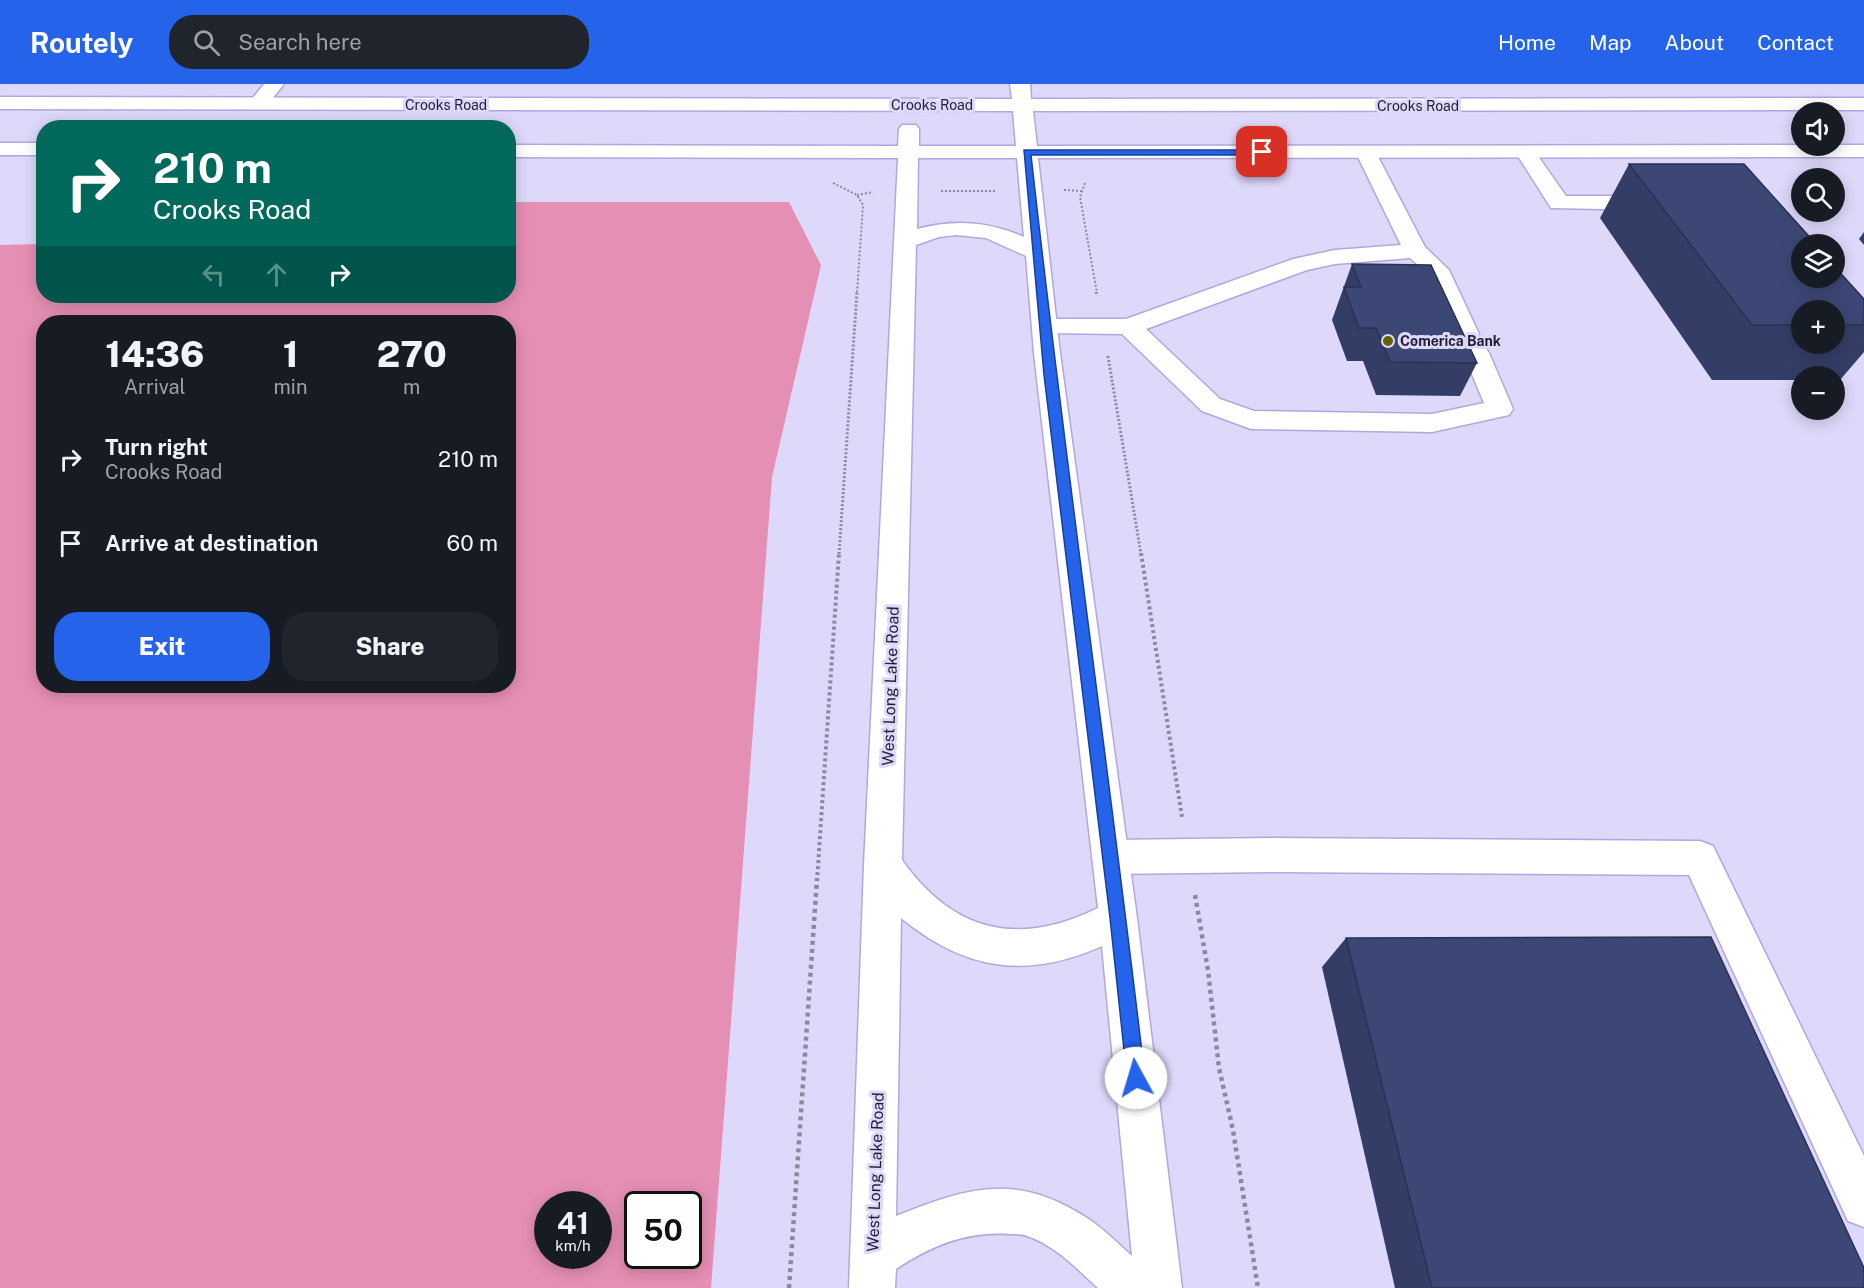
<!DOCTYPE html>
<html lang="en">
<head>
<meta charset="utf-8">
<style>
  body { margin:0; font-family:"Public Sans",sans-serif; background:#20242c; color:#f1f3f6; height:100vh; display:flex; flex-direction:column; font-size:22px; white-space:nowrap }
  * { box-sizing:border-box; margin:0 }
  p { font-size:20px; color:#9ea1a6 }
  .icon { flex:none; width:33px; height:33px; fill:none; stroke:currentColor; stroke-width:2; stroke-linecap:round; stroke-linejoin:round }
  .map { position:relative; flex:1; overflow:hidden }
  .panel { position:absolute; left:36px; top:231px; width:480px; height:378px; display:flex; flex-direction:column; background:#171b24; border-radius:24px; box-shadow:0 3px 15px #0003 }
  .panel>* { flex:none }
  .top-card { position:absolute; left:36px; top:36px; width:480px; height:183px; border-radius:24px; box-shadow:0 3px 15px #0003; background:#00695c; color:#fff; overflow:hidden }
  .controls { position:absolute; left:1791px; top:18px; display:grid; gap:12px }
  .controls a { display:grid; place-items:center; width:54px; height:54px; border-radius:50%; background:#171b24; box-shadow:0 3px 15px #0003; font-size:30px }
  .speed { position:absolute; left:534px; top:1107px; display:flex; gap:12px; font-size:30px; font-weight:700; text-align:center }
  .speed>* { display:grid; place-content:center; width:78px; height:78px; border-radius:50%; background:#171b24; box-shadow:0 3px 15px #0003; line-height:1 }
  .speed small { font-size:15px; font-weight:400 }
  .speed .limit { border:3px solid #111; border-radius:9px; background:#fff; color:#111 }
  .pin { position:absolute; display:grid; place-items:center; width:51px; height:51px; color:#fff; margin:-26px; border-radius:12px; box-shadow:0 3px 9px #0006 }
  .me { position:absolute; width:66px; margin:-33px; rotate:354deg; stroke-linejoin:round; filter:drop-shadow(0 0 4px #0008) }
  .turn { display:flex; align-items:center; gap:21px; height:126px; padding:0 18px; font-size:27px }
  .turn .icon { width:78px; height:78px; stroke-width:2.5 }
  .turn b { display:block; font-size:42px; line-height:51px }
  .lanes { display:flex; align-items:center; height:57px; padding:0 18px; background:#0003; justify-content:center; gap:30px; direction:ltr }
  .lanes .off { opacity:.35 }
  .eta { display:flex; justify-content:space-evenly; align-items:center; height:102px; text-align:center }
  .eta b { font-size:36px; font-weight:800; line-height:42px }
  .button { display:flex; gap:12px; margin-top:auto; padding:12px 18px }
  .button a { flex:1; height:69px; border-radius:24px; background:#2563eb; color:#fff; font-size:24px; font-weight:800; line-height:69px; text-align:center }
  .button a+a { background:#20242c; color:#f1f3f6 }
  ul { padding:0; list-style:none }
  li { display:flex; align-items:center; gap:18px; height:84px; padding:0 18px }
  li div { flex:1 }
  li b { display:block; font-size:22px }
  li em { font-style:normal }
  header { display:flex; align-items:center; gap:36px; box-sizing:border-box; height:84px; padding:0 30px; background:#2563eb; color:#fff }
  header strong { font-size:28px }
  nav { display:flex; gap:33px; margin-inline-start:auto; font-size:21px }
  .search { width:420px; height:54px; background:#20242c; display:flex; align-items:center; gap:15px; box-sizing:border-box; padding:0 21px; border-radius:24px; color:#9ea1a6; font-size:22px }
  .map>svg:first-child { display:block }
</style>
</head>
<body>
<header>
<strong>Routely</strong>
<div class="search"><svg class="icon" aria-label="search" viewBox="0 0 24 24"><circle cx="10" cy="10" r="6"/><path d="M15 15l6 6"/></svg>Search here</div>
<nav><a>Home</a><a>Map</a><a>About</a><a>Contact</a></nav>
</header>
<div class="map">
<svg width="1864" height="1204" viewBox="0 0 1864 1204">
  <rect width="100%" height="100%" fill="#ded8fb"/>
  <path fill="#e68fb4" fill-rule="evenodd" d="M509 118H789L821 181 772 393 711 1204H0V161L43 160 44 212H508ZM44 238H508V602H44ZM598 1120V1172H548V1120ZM688 1120V1172H638V1120Z"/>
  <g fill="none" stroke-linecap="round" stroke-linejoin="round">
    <defs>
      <g id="minor">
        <path d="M264 0H284L265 24H251L248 20Z"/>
        <path d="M1366 63 1373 65 1376 69 1425 163 1449 186 1479 250 1476 255 1467 258 1458 255 1427 189 1410 174 1335 180 1307 186 1146 245 1220 315 1254 327 1432 330 1484 319 1463 269 1467 263 1476 261 1485 263 1489 269 1513 325 1509 331 1432 348 1251 345 1202 327 1122 250 1045 249 1036 247 1033 242 1036 237 1045 235H1126L1293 175 1335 166 1401 161 1356 69 1359 65Z"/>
        <path d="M1526 63 1533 65 1566 112H1653L1661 114 1664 119 1661 124 1653 126 1551 124 1516 69 1519 65Z"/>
        <path d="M1272 754 1700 757 1713 762 1864 1072V1143L1848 1137 1689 791 1272 788 1110 790 1097 785 1092 773 1097 761 1110 756Z"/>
      </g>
      <g id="major">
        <path d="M1010 0H1030L1031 15 1864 14V26L1033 27 1037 62 1864 61V73L1038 74 1060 269 1137 834 1182 1204H1098C1077 1185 1055 1161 1027 1152 1022 1150 1015 1150 1009 1150 966 1147 931 1162 896 1185L895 1204H849L864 781 898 74 508 73V61L898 62 899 45 902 41H916L919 45V62H1016L1013 27 0 25V13L1012 15ZM918 74H1017L1024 153C988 137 954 135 917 145ZM956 151 986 154 1026 172 1034 269 1098 824C1018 863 954 849 902 776L916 161 939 153ZM901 834C965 886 1026 896 1102 862L1132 1172C1118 1160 1103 1144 1087 1134 1017 1088 968 1103 896 1132Z"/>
        <rect x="0" y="59" width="44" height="12"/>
      </g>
    </defs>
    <use href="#minor" stroke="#b1a7de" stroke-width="3"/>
    <use href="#major" stroke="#b1a7de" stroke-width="3"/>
    <g stroke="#8d87a4" stroke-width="2" stroke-dasharray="2 2" stroke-linecap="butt">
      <path d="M833 99 857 111 863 121 857 209"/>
      <path d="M1085 99 1080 113 1097 209"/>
      <path d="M1064 106 1081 107"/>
      <path d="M941 107H996"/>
      <path d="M857 111 873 108"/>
    </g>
    <g stroke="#8d87a4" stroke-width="3" stroke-dasharray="2 2" stroke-linecap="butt">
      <path d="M1096 208 1097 212"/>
      <path d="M1108 272 1141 470"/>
      <path d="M839 470 857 208"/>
    </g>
    <g stroke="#8d87a4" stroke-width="4" stroke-dasharray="3 3" stroke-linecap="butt">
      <path d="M1141 469 1182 733"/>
      <path d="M817 797 839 469"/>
    </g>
    <g stroke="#8d87a4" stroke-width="4.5" stroke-dasharray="4 4" stroke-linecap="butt">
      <path d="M1195 811 1208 886 1219 984 1233 1046 1258 1204"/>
      <path d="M789 1204 817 795"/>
    </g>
    <use href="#minor" fill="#fff" fill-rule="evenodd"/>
    <use href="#major" fill="#fff" fill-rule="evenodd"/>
  </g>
  <g fill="#343d65" fill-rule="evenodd">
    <path d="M1629 80 1864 215V268L1840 296H1834V292H1802V296H1712L1600 134ZM1802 226H1834V260H1802Z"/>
    <path d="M1864 148V161L1859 155Z"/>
    <path d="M1352 180 1477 279 1460 312 1376 311 1363 277H1347L1332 236Z"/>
    <path d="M1346 854 1864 1204H1395L1322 883Z"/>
  </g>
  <g fill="#3c4775" stroke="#2a3252" stroke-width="1.5">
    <path d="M1629 80H1744L1816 160H1802V194H1834V182L1864 215V241H1834V226H1802V241H1752Z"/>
    <path d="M1352 180 1431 181 1477 279 1390 278 1376 244H1359L1344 203H1361Z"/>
    <path d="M1711 853 1864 1184V1204H1432L1346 854Z"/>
  </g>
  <path fill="#2563eb" stroke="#184099" stroke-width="1.5" d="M1024 66H1262L1266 68 1262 71H1031C1065 379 1109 686 1145 994L1142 1000 1136 1003 1130 1000 1127 994 1110 834 1044 291Z"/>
  <circle fill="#5f6400" stroke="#ded8fb" stroke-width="2" cx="1388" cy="257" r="6"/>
  <g text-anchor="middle" stroke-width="6" stroke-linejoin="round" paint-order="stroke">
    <g font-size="14" fill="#231e33" stroke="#ded8fb">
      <text x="446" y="26">Crooks Road</text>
      <text x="932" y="26">Crooks Road</text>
      <text x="1418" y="27">Crooks Road</text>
    </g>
    <g font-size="14" font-weight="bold" fill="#231e33" stroke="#ded8fb" text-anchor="start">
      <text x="1400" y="262">Comerica Bank</text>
    </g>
    <g font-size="16" fill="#231e33" stroke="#ded8fb">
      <text transform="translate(890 602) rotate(-88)" y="6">West Long Lake Road</text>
      <text transform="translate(875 1088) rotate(-88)" y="6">West Long Lake Road</text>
    </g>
  </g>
</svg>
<div class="controls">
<a><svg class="icon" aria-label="sound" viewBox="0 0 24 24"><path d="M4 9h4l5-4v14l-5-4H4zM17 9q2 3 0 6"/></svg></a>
<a><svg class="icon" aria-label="search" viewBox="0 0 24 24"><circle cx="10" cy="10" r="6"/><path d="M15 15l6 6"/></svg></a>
<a><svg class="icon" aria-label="layers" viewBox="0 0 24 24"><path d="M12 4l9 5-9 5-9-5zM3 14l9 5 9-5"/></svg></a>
<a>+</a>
<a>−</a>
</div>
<div class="speed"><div>41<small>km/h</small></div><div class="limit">50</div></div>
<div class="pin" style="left:1262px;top:68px;background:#d93025"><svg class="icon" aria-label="arrive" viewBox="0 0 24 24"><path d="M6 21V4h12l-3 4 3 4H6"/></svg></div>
<svg class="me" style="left:1136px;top:994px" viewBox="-20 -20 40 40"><circle r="19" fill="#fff"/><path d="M0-13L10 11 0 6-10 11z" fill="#2563eb"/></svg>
<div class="top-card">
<div class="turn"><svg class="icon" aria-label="right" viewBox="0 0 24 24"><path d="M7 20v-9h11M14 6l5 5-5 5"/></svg><div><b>210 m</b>Crooks Road</div></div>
<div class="lanes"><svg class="icon off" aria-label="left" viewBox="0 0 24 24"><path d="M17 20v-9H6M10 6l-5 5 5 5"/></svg><svg class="icon off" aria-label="ahead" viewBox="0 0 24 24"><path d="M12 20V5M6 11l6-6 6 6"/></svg><svg class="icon" aria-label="right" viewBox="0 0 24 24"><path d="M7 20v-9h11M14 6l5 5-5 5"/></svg></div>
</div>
<section class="panel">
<div class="eta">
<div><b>14:36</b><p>Arrival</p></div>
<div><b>1</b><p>min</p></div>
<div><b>270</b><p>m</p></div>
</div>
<ul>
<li><svg class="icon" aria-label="right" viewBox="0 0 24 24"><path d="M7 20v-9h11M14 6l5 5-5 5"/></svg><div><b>Turn right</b><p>Crooks Road</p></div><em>210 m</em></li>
<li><svg class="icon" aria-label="arrive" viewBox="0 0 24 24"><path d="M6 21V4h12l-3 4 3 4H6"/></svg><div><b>Arrive at destination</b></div><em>60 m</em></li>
</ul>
<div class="button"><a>Exit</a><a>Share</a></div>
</section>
</div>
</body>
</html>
